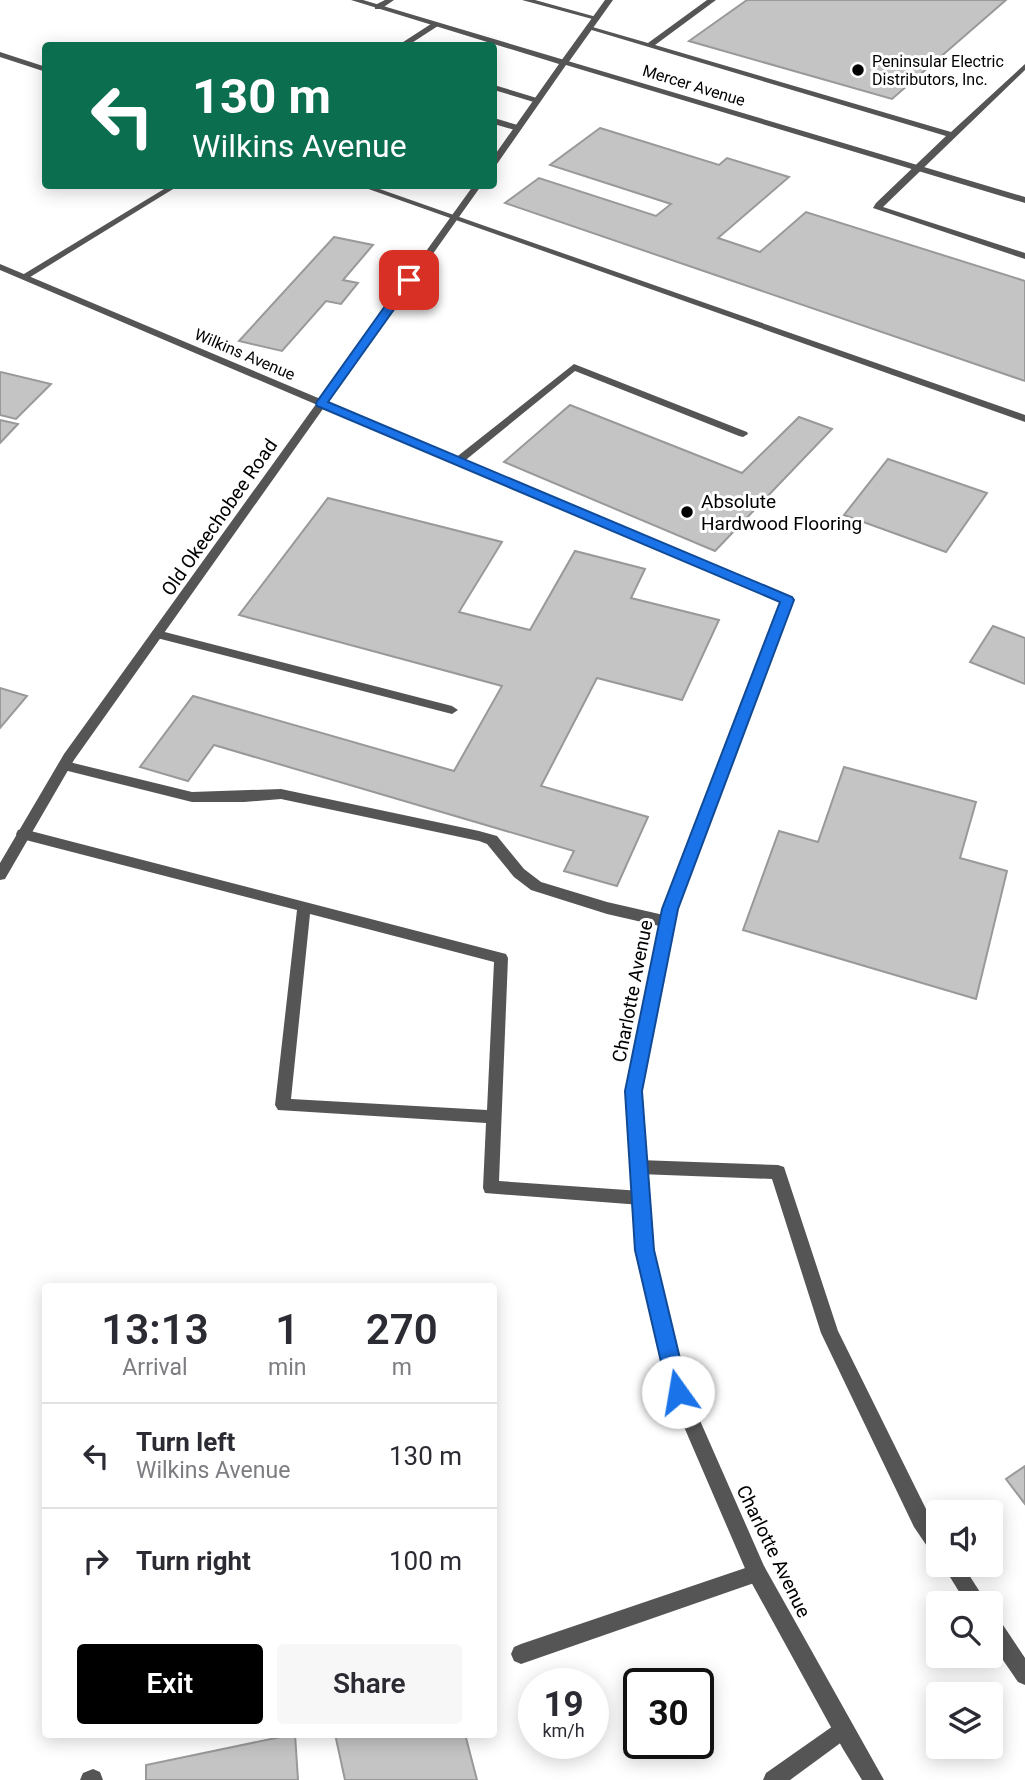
<!DOCTYPE html>
<html lang="en">
<head>
<meta charset="utf-8">
<style>
  body { margin:0; font-family:Roboto,sans-serif; background:#f7f7f7; color:#2b2b33; height:100vh; display:flex; flex-direction:column; font-size:26px; white-space:nowrap }
  * { box-sizing:border-box; margin:0 }
  p { font-size:23px; color:#7c7c81 }
  .icon { flex:none; width:38px; height:38px; fill:none; stroke:currentColor; stroke-width:2; stroke-linecap:round; stroke-linejoin:round }
  .map { position:relative; flex:1; overflow:hidden }
  .details { position:absolute; left:42px; top:1283px; width:455px; height:455px; display:flex; flex-direction:column; background:#fff; border-radius:7px; box-shadow:0 4px 18px #0003 }
  .details>* { flex:none }
  .banner { position:absolute; left:42px; top:42px; width:455px; height:147px; border-radius:7px; box-shadow:0 4px 18px #0003; background:#0b6e4f; color:#fff; overflow:hidden }
  .fabs { position:absolute; left:926px; top:1500px; display:grid; gap:14px }
  .fabs a { display:grid; place-items:center; width:77px; height:77px; border-radius:7px; background:#fff; box-shadow:0 4px 18px #0003; font-size:35px }
  .speed { position:absolute; left:518px; top:1668px; display:flex; gap:14px; font-size:35px; font-weight:700; text-align:center }
  .speed>* { display:grid; place-content:center; width:91px; height:91px; border-radius:50%; background:#fff; box-shadow:0 4px 18px #0003; line-height:1 }
  .speed small { font-size:18px; font-weight:400 }
  .speed .limit { border:4px solid #111; border-radius:10px; background:#fff; color:#111 }
  .pin { position:absolute; display:grid; place-items:center; width:60px; height:60px; color:#fff; margin:-30px; border-radius:14px; box-shadow:0 4px 10px #0006 }
  .me { position:absolute; width:77px; margin:-38px; rotate:347deg; stroke-linejoin:round; filter:drop-shadow(0 0 5px #0008) }
  .turn { display:flex; align-items:center; gap:24px; height:147px; padding:0 35px; font-size:32px }
  .turn .icon { width:91px; height:91px; stroke-width:2.5 }
  .turn b { display:block; font-size:49px; line-height:60px }
  .eta { display:flex; justify-content:space-evenly; align-items:center; height:119px; text-align:center }
  .eta b { font-size:42px; font-weight:600; line-height:49px }
  .primary-button { display:flex; gap:14px; margin-top:auto; padding:14px 35px }
  .primary-button a { flex:1; height:80px; border-radius:7px; background:#000; color:#fff; font-size:28px; font-weight:600; line-height:80px; text-align:center }
  .primary-button a+a { background:#f7f7f7; color:#2b2b33 }
  ul { padding:0; list-style:none }
  li { display:flex; align-items:center; gap:21px; height:105px; padding:0 35px; border-top:2px solid #e1e1e2 }
  li div { flex:1 }
  li b { display:block; font-size:26px }
  li em { font-style:normal }
  .map>svg:first-child { display:block }
</style>
</head>
<body>
<div class="map">
<svg width="1025" height="1780" viewBox="0 0 1025 1780">
  <rect width="100%" height="100%" fill="#fff"/>
  <g fill="#c4c4c4" stroke="#999" stroke-width="2">
    <path d="M747 0H1006L892 99 689 41Z"/>
    <path d="M600 128 719 165 727 158 789 177 718 238 760 252 806 212 1025 281V381L505 203 539 178 656 216 671 204 550 165Z"/>
    <path d="M334 237 373 245 343 280 358 283 341 304 326 301 282 351 239 341Z"/>
    <path d="M0 373 1 372 51 384 16 419 0 415Z"/>
    <path d="M570 405 742 473 799 417 832 429 715 551 504 462Z"/>
    <path d="M0 420 18 424 0 443Z"/>
    <path d="M888 459 987 493 946 552 844 515Z"/>
    <path d="M328 498 502 542 459 612 530 630 575 551 645 569 631 598 719 620 682 700 597 678 541 786 648 817 617 886 564 871 574 851 214 745 188 781 140 767 193 696 454 771 502 686 239 615Z"/>
    <path d="M993 626 1025 638V684L970 662Z"/>
    <path d="M0 688 27 696 0 728Z"/>
    <path d="M844 767 976 802 960 858 1007 871 976 999 743 930 779 831 818 842Z"/>
    <path d="M1025 1466V1504L1006 1479Z"/>
    <path d="M295 1734 298 1780H146V1765Z"/>
    <path d="M335 1734H465L477 1780H345Z"/>
  </g>
  <g fill="none" stroke-linecap="round" stroke-linejoin="round">
    <g fill="#555" fill-rule="evenodd">
      <path d="M385 0H394L381 9H375V5Z"/>
      <path d="M522 0H535L600 18 596 20Z"/>
      <path d="M707 0H716L655 45 951 132 1025 64V70L883 207 1025 253V259L873 208 876 203 946 136 585 28 589 26 648 43Z"/>
      <path d="M434 22 441 24 407 46H397Z"/>
      <path d="M0 52 46 67V72L0 57Z"/>
      <path d="M494 85 540 99 541 101 537 103 494 90Z"/>
      <path d="M494 118 521 126 522 128 518 131 494 124Z"/>
      <path d="M169 186H178L27 279 19 277Z"/>
      <path d="M360 186H371L1025 415V422Z"/>
      <path d="M574 364 747 432 748 434 743 437 739 436 575 371 462 463H454V459Z"/>
      <path d="M157 630 452 706 458 710 452 714 153 637 151 634 153 631Z"/>
      <path d="M65 761 192 792 281 789 479 831 497 836 524 869 541 882 607 902 668 916 673 918 675 922 673 926 668 928 607 914 531 890 514 877 487 844 479 841 281 799 244 802H192L60 769 58 766 60 763Z"/>
      <path d="M23 829 506 954 508 958 499 1181 641 1191 647 1193 649 1198 647 1203 641 1205 485 1193 483 1188 486 1123 278 1110 275 1105 297 910 18 838 16 834 18 830ZM310 914 494 962 487 1110 291 1099Z"/>
      <path d="M639 1160 778 1165 784 1167 838 1331 928 1513 938 1529V1554L931 1552 914 1527 821 1333 772 1179 639 1174 633 1172 631 1167 633 1162Z"/>
      <path d="M757 1564 764 1566 766 1573 764 1580 757 1582 521 1664 514 1661 511 1654 514 1647 521 1644Z"/>
      <path d="M942 1564H962L987 1603H966Z"/>
      <path d="M990 1614 997 1616 1025 1658V1685L1018 1682 990 1641Z"/>
      <path d="M843 1719 850 1722 853 1729 850 1736 790 1780H763L766 1773Z"/>
      <path d="M93 1769 100 1772 103 1780H80L83 1773Z"/>
    </g>
    <g fill="#555" fill-rule="evenodd">
      <path d="M605 0H613L568 63H562L561 61Z"/>
      <path d="M0 264 791 597 793 600 677 909 642 1091 649 1198 653 1250 687 1391 764 1566 884 1780H862L843 1749 750 1580 669 1392 637 1250 633 1198 626 1091 663 909 780 602 0 270Z"/>
    </g>
    <g fill="#555" fill-rule="evenodd">
      <path d="M351 0H363L1025 197V203L566 65 497 164H494V156L559 64Z"/>
      <path d="M473 186H481L74 760 5 879 0 880V863L64 754Z"/>
    </g>
  </g>
  <path fill="#1a73e8" stroke="#114b97" stroke-width="2" d="M405 278 415 280 328 402 792 597 794 600 678 909 642 1091 654 1250 688 1392 685 1399 678 1401 671 1399 668 1392 635 1250 625 1091 662 909 780 602 317 406 316 403Z"/>
  <g fill="#000" stroke="#fff" stroke-width="2.5">
    <circle cx="858" cy="70" r="7"/>
    <circle cx="687" cy="512" r="7"/>
  </g>
  <g text-anchor="middle" stroke-width="6" stroke-linejoin="round" paint-order="stroke">
    <g font-size="16" fill="#000" stroke="#fff" text-anchor="start">
      <text x="872" y="67">Peninsular Electric<tspan x="872" dy="18">Distributors, Inc.</tspan></text>
    </g>
    <g font-size="16" fill="#000" stroke="#fff">
      <text transform="translate(694 85) rotate(17)" y="6">Mercer Avenue</text>
      <text transform="translate(245 354) rotate(23)" y="6">Wilkins Avenue</text>
    </g>
    <g font-size="19" fill="#000" stroke="#fff" text-anchor="start">
      <text x="701" y="508">Absolute<tspan x="701" dy="22">Hardwood Flooring</tspan></text>
    </g>
    <g font-size="19" fill="#000" stroke="#fff">
      <text transform="translate(219 517) rotate(-55)" y="7">Old Okeechobee Road</text>
      <text transform="translate(632 991) rotate(-79)" y="7">Charlotte Avenue</text>
      <text transform="translate(774 1551) rotate(64)" y="7">Charlotte Avenue</text>
    </g>
  </g>
</svg>
<div class="fabs">
<a><svg class="icon" aria-label="sound" viewBox="0 0 24 24"><path d="M4 9h4l5-4v14l-5-4H4zM17 9q2 3 0 6"/></svg></a>
<a><svg class="icon" aria-label="search" viewBox="0 0 24 24"><circle cx="10" cy="10" r="6"/><path d="M15 15l6 6"/></svg></a>
<a><svg class="icon" aria-label="layers" viewBox="0 0 24 24"><path d="M12 4l9 5-9 5-9-5zM3 14l9 5 9-5"/></svg></a>
</div>
<div class="speed"><div>19<small>km/h</small></div><div class="limit">30</div></div>
<div class="pin" style="left:409px;top:280px;background:#d93025"><svg class="icon" aria-label="arrive" viewBox="0 0 24 24"><path d="M6 21V4h12l-3 4 3 4H6"/></svg></div>
<svg class="me" style="left:678px;top:1392px" viewBox="-20 -20 40 40"><circle r="19" fill="#fff"/><path d="M0-13L10 11 0 6-10 11z" fill="#1a73e8"/></svg>
<div class="banner">
<div class="turn"><svg class="icon" aria-label="left" viewBox="0 0 24 24"><path d="M17 20v-9H6M10 6l-5 5 5 5"/></svg><div><b>130 m</b>Wilkins Avenue</div></div>
</div>
<section class="details">
<div class="eta">
<div><b>13:13</b><p>Arrival</p></div>
<div><b>1</b><p>min</p></div>
<div><b>270</b><p>m</p></div>
</div>
<ul>
<li><svg class="icon" aria-label="left" viewBox="0 0 24 24"><path d="M17 20v-9H6M10 6l-5 5 5 5"/></svg><div><b>Turn left</b><p>Wilkins Avenue</p></div><em>130 m</em></li>
<li><svg class="icon" aria-label="right" viewBox="0 0 24 24"><path d="M7 20v-9h11M14 6l5 5-5 5"/></svg><div><b>Turn right</b></div><em>100 m</em></li>
</ul>
<div class="primary-button"><a>Exit</a><a>Share</a></div>
</section>
</div>
</body>
</html>
